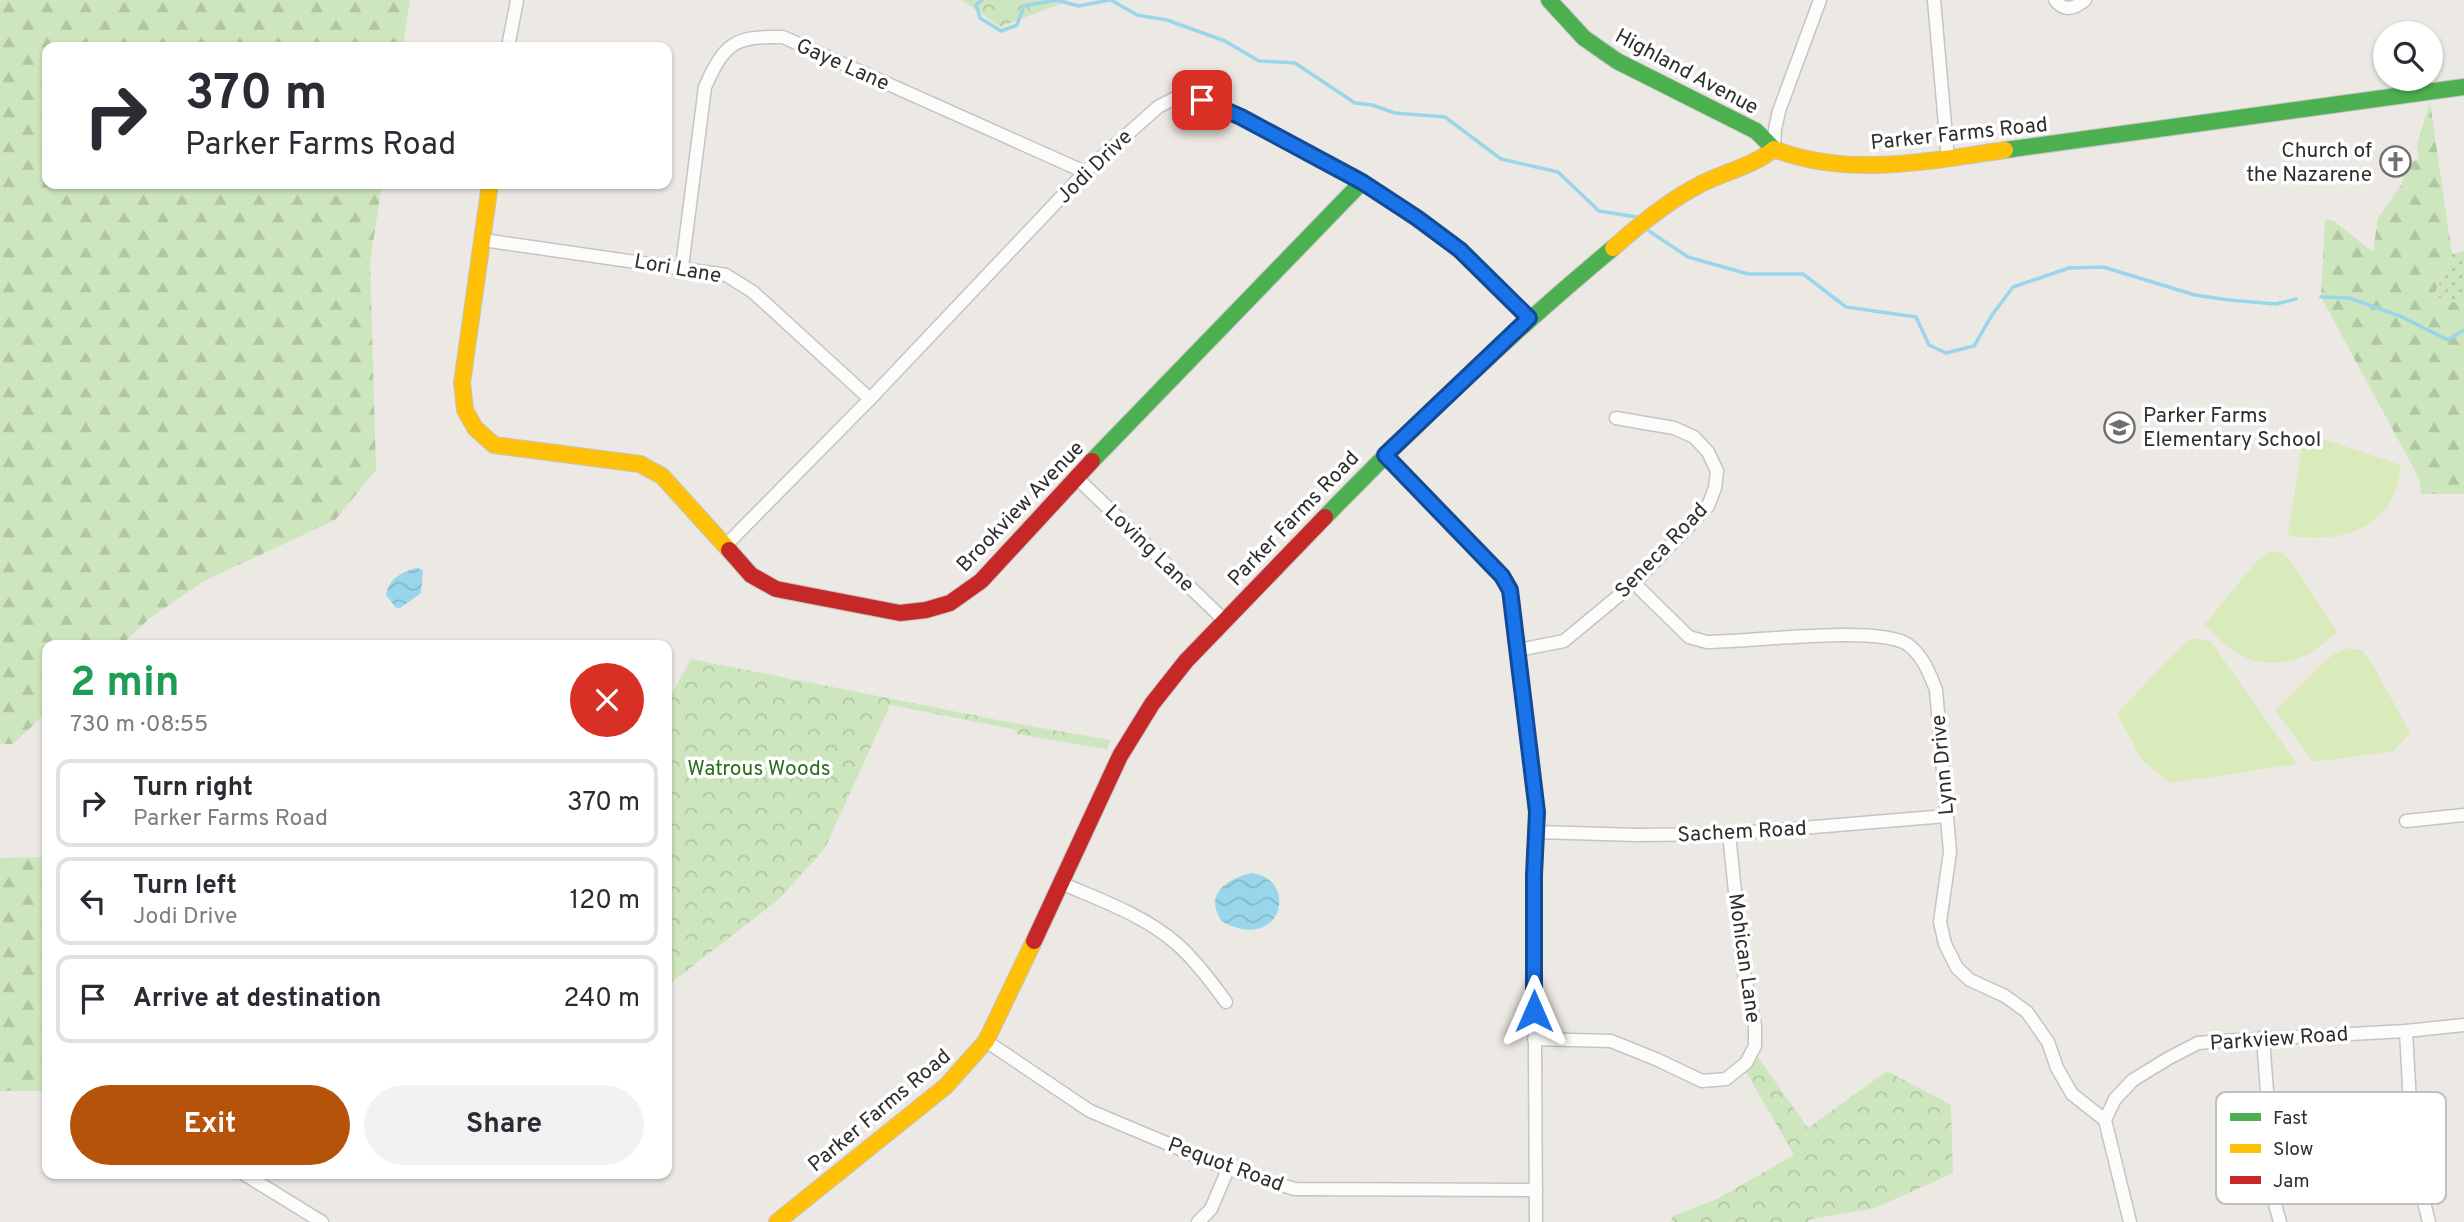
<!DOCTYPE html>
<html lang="en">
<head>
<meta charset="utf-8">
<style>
  body { margin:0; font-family:Overpass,sans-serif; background:#f2f2f3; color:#2b2b33; height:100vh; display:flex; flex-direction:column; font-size:26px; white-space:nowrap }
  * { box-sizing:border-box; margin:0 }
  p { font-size:23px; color:#7c7c81 }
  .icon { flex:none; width:38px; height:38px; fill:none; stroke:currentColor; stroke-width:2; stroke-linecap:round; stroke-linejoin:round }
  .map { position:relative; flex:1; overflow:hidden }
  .details { position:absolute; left:42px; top:640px; width:630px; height:539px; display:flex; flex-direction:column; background:#fff; border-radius:14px; box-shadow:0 2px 5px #0004 }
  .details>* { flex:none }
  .hud { position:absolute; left:42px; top:42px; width:630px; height:147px; border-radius:14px; box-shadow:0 2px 5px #0004; background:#fff; color:#2b2b33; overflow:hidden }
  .fabs { position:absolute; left:2373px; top:21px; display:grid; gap:14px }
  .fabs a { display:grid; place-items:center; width:70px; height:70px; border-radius:50%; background:#fff; box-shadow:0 2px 5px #0004; font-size:35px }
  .pin { position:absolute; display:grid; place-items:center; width:60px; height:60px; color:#fff; margin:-30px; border-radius:14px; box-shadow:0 4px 10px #0006 }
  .me { position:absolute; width:77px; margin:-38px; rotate:0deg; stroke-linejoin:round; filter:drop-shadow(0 0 5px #0008) }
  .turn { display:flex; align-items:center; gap:24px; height:147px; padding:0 28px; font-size:32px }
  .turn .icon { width:91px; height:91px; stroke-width:2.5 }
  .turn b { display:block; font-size:49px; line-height:60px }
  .round { display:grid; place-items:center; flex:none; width:74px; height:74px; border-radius:37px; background:#f2f2f3 }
  .headline { display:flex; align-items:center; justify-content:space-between; height:119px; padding:0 28px }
  h1 { font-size:42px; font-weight:700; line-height:52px; color:#1e9e55 }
  .action { display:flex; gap:14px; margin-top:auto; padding:14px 28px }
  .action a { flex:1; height:80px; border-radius:42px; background:#b45309; color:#fff; font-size:28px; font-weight:700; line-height:80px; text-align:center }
  .action a+a { background:#f2f2f3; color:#2b2b33 }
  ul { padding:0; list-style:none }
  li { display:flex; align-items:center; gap:21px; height:88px; margin:0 14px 10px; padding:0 14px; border:4px solid #e1e1e2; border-radius:14px }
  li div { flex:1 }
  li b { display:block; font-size:26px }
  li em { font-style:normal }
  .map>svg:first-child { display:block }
</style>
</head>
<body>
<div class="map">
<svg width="2464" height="1222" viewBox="0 0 2464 1222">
  <defs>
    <pattern id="grass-dots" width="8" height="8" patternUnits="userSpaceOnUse" patternTransform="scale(1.75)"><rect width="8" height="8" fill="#cee6be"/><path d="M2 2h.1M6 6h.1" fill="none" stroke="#b1c6a4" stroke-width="1.8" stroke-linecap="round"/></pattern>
    <pattern id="forest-firs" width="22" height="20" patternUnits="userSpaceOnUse" patternTransform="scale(1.75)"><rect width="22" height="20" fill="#cee6be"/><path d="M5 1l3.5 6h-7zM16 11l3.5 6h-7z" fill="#b1c6a4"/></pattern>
    <pattern id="park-crowns" width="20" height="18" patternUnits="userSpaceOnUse" patternTransform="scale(1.75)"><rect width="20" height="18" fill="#cee6be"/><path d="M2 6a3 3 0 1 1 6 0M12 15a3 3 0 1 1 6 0" fill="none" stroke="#b1c6a4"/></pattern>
    <pattern id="water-waves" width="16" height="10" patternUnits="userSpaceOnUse" patternTransform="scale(1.75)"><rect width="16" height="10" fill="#99d6ec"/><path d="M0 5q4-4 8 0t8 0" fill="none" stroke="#84b8cb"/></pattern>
  </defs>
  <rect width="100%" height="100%" fill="#ece8e4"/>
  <path fill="url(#grass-dots)" d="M2464 251V300L2449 303 2434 295 2452 254Z"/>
  <g fill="url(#forest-firs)">
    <path d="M0 0H410L403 47H47V184H382L370 262 376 470 335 520 204 581 150 618 120 646H47V712L13 744H0Z"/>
    <path d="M2430 102 2452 254 2434 295 2449 303 2464 300V494H2421L2420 480 2321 297 2325 219 2334 221 2373 252 2378 218 2403 182 2400 163 2419 160 2417 144Z"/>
    <path d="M47 857V1091H0V858Z"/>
  </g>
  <g fill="url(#park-crowns)">
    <path d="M962 0H1070L1000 27Z"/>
    <path d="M691 659 1018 724 1111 740 1106 749 1016 734 1017 730 890 705 825 848 778 900 667 986V702Z"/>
    <path d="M1750 1046 1808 1128 1887 1071 1951 1105 1953 1173 1875 1208 1811 1219 1807 1222H1671L1673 1216 1719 1198 1794 1155 1739 1060Z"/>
  </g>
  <g fill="#d9eabb">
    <path d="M2317 437 2401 465C2399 479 2397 494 2388 506 2364 537 2323 542 2288 535L2302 445Z"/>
    <path d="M2269 552 2283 553 2294 566 2337 632C2327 640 2317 650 2306 655 2264 674 2232 657 2205 624L2257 561Z"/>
    <path d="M2193 638 2211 642 2297 764 2171 783 2143 761 2117 714 2173 654Z"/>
    <path d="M2349 648 2362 650 2373 665 2410 733 2393 751 2313 762 2275 710 2333 654Z"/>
  </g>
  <g fill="url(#water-waves)">
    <path d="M417 568 423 570 421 593 400 608H396L386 595C389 578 402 572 417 568Z"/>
    <path d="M1252 873C1299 880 1282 950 1227 924 1221 922 1219 917 1217 912 1208 889 1234 877 1252 873Z"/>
  </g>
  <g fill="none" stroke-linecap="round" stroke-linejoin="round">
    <g stroke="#99d6ec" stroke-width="3.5">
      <path d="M982 0 976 5 980 18 1001 31 1017 25 1024 6 1056 0 1079 6 1109 0"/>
      <path d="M1111 0 1137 15 1167 20 1225 41 1259 61 1295 63 1355 103 1372 105 1395 113 1445 117 1501 159 1558 172 1599 211 1637 217"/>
      <path d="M1649 231 1688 257 1748 274H1803L1846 307 1916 317 1929 345 1946 353 1974 346 1992 315 2013 287 2069 268 2103 267 2195 295 2229 300 2276 304 2296 299"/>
      <path d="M2321 297 2349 298 2400 316 2448 340 2464 330"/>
    </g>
    <defs>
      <g id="street">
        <path d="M1934 0 1948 159"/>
        <path d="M2055 0C2064 12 2074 9 2085 0"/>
        <path d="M508 47 517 0"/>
        <path d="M1774 149 1775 129 1779 111 1820 0"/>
        <path d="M483 240 726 275 753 292 870 399"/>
        <path d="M682 267 705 87C725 42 735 36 783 37L1085 172"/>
        <path d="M1385 455 1502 576 1510 590 1537 812 1534 875 1536 1222"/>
        <path d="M1076 477 1224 620"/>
        <path d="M725 546 870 399 1085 172 1158 107 1177 97 1202 100 1241 117 1362 182 1460 250 1529 318"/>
        <path d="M1634 583 1689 637 1707 642C1749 642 1877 625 1907 644 1922 654 1930 674 1936 690L1950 852 1940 922 1945 944 1957 968 1970 980 2005 996 2027 1012 2048 1042 2057 1068 2072 1094 2105 1120"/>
        <path d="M1518 650 1564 641 1634 583 1708 506 1715 488 1717 471 1708 452 1694 437 1674 428 1616 418"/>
        <path d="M2406 821 2464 815"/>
        <path d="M1537 832 1637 835 1729 834 1946 816"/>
        <path d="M1061 883C1100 900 1144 915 1177 944 1196 961 1211 981 1226 1002"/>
        <path d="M2406 1031 2413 1159 2429 1222"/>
        <path d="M2263 1037 2275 1204 2280 1222"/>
        <path d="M1534 1039 1611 1041 1658 1060 1702 1081 1726 1079 1746 1063 1755 1046V1025L1743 968 1729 834"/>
        <path d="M986 1041 1090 1111 1228 1169 1295 1189 1536 1190"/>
        <path d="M244 1174 322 1222"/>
        <path d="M1198 1222 1211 1209 1228 1169"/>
        <path d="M2130 1222 2105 1120 2115 1099 2133 1080 2169 1058 2198 1043 2222 1041 2406 1031 2464 1025"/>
      </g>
      <g id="fast">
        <path d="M1549 0 1584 38 1617 61 1756 131 1774 149"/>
        <path d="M2005 150 2464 87"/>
        <path d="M1092 461 1362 182"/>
        <path d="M1325 517C1417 422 1512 332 1613 248"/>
      </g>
      <g id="slow">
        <path d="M490 184 462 383 465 410 475 428 494 445 640 464 662 476 729 550"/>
        <path d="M1613 248C1640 224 1668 201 1701 184 1725 172 1753 166 1774 149 1848 178 1929 161 2005 150"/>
        <path d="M777 1222 946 1086 986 1041 1034 941"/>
      </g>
      <g id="jam">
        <path d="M729 550 751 575 776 589 900 613 926 610 950 603 981 581 1092 461"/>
        <path d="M1034 941 1120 756 1152 704 1186 661 1325 517"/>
      </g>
    </defs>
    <use href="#street" stroke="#c5c4c5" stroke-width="15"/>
    <use href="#fast" stroke="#c5c4c5" stroke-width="18"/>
    <use href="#slow" stroke="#c5c4c5" stroke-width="18"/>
    <use href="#jam" stroke="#c5c4c5" stroke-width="18"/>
    <use href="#street" stroke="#fcfcfb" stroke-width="12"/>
    <use href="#fast" stroke="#4caf50" stroke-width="16"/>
    <use href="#slow" stroke="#ffc107" stroke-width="16"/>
    <use href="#jam" stroke="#c62828" stroke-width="16"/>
  </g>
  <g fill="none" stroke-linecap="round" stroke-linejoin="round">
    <defs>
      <path id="route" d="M1202 100 1241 117 1362 182 1417 218 1460 250 1529 318 1385 455 1502 576 1510 590 1537 812 1534 875V1011"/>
    </defs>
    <use href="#route" stroke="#114b97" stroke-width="18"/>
    <use href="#route" stroke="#1a73e8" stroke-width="12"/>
  </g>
  <defs>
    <symbol id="church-ring" viewBox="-11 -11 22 22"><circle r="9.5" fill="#fff" stroke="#706f6e" stroke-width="1.5"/><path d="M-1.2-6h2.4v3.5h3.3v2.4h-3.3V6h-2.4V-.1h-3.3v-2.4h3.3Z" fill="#706f6e"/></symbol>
    <symbol id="school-ring" viewBox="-11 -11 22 22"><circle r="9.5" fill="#fff" stroke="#706f6e" stroke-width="1.5"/><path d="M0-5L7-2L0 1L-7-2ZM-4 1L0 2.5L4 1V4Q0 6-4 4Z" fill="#706f6e"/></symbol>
  </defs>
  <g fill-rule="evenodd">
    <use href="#church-ring" x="2378" y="144" width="35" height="35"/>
    <use href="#school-ring" x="2102" y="410" width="35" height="35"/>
  </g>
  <g text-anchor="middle" stroke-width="7" stroke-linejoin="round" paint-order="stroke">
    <g font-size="21" fill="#2e2e2e" stroke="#fff">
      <text transform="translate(843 64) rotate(24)" y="7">Gaye Lane</text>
      <text transform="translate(1687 71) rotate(28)" y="7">Highland Avenue</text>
      <text transform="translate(1959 133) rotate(-6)" y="7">Parker Farms Road</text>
      <text transform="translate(1094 166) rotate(-44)" y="7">Jodi Drive</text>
      <text transform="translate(678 268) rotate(10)" y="7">Lori Lane</text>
      <text transform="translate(1020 506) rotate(-46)" y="7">Brookview Avenue</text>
      <text transform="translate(1293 518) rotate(-46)" y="7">Parker Farms Road</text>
      <text transform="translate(1150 548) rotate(44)" y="7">Loving Lane</text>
      <text transform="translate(1661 550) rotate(-46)" y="7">Seneca Road</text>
      <text transform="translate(1942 765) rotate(-95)" y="7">Lynn Drive</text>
      <text transform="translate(1742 831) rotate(-3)" y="7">Sachem Road</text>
      <text transform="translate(1745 958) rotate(82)" y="7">Mohican Lane</text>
      <text transform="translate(2279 1038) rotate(-4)" y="7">Parkview Road</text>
      <text transform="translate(879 1110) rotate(-40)" y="7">Parker Farms Road</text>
      <text transform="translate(1226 1164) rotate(20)" y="7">Pequot Road</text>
    </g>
    <g font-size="21" fill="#2e2e2e" stroke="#fff" text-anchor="end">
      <text x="2372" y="157">Church of<tspan x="2372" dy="24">the Nazarene</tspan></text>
      <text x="2143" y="422" text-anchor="start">Parker Farms<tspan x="2143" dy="24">Elementary School</tspan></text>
    </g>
    <g font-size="21" fill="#2c6e1b" stroke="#fff">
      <text x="759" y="775">Watrous Woods</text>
    </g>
  </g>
  <rect x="2216" y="1092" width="230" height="112" rx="10" fill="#fff" stroke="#c0c0c0" stroke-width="2"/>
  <rect x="2230" y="1113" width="31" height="8" fill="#4caf50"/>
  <rect x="2230" y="1144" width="31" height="9" fill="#ffc107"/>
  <rect x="2230" y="1176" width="31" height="8" fill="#c62828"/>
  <g font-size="19" fill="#2e2e2e">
    <text x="2273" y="1124">Fast</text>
    <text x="2273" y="1155">Slow</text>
    <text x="2273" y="1187">Jam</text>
  </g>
</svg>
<div class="fabs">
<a><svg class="icon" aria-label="search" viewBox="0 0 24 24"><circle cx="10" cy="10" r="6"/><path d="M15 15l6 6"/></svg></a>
</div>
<div class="pin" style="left:1202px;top:100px;background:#d93025"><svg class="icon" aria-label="arrive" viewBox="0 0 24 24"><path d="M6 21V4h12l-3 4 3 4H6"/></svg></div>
<svg class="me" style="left:1534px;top:1011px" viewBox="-20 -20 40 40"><path d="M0-17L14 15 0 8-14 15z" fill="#1a73e8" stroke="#fff" stroke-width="4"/></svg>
<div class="hud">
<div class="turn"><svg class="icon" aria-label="right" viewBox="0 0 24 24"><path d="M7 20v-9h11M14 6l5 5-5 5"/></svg><div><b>370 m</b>Parker Farms Road</div></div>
</div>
<section class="details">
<div class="headline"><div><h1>2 min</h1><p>730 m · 08:55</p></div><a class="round" style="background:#d93025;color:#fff"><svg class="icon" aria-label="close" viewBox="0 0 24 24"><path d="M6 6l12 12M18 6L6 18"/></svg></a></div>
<ul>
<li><svg class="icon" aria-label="right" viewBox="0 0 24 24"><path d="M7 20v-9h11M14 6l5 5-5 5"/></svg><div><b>Turn right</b><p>Parker Farms Road</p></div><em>370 m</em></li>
<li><svg class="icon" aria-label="left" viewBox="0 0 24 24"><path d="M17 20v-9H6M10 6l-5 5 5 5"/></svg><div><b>Turn left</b><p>Jodi Drive</p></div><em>120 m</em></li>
<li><svg class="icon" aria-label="arrive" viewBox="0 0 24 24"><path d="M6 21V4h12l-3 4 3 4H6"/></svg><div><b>Arrive at destination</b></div><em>240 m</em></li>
</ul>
<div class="action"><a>Exit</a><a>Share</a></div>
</section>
</div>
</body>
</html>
